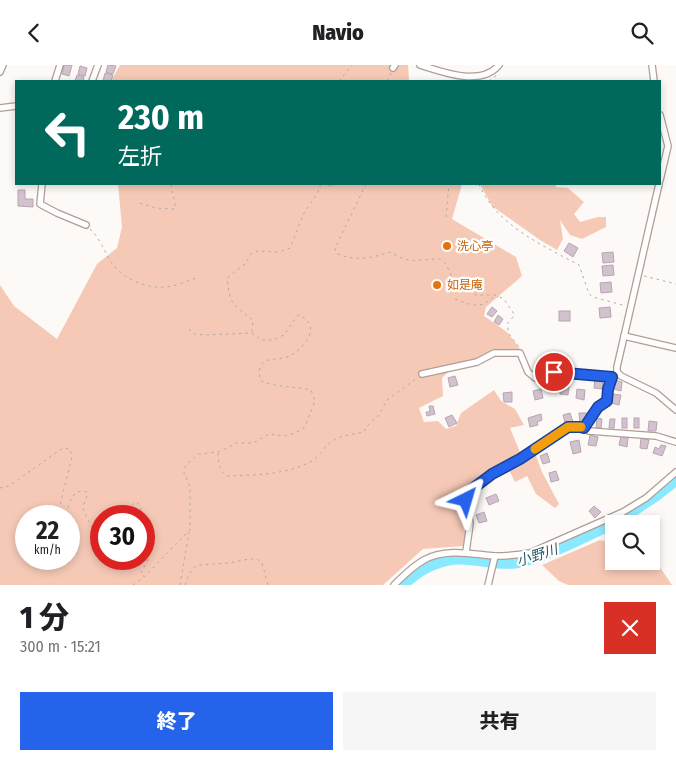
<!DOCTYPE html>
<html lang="ja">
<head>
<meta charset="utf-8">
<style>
  body { margin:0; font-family:"Fira Sans Condensed","Noto Sans JP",sans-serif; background:#f6f6f6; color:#202124; height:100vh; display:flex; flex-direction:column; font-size:19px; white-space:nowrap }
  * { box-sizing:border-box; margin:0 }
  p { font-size:16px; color:#757577 }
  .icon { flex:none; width:28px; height:28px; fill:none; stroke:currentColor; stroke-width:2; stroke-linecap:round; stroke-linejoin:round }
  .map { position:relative; height:520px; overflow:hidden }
  .sheet { display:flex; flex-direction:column; background:#fff; flex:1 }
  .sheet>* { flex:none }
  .banner { position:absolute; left:15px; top:15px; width:646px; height:105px; border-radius:0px; box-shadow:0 2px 8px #0003; background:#00695c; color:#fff; overflow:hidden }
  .controls { position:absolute; left:605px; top:450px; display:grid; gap:10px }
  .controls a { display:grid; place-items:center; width:55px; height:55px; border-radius:0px; background:#fff; box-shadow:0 2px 8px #0003; font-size:25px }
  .speed { position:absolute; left:15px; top:440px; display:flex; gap:10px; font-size:25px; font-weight:700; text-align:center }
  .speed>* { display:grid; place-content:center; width:65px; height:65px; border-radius:50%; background:#fff; box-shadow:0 2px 8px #0003; line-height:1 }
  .speed small { font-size:12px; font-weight:400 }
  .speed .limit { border:8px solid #d22; background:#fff; color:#111 }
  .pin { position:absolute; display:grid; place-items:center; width:42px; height:42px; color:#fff; margin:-21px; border:2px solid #fff; border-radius:50%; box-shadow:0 1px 5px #0007 }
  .me { position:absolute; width:55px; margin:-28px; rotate:40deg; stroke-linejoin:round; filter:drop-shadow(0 0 4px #0008) }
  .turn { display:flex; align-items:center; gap:18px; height:105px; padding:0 20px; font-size:22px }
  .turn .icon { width:65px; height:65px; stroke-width:2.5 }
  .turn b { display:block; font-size:35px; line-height:42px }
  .round { display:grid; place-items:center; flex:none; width:52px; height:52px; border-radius:0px; background:#f6f6f6 }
  .overview { display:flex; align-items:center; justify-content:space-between; height:85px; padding:0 20px }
  h1 { font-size:30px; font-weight:800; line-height:38px }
  .cta { display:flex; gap:10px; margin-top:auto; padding:10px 20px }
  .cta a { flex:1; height:58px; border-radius:0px; background:#2563eb; color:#fff; font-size:20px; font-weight:800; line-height:58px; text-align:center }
  .cta a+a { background:#f6f6f6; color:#202124 }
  header { display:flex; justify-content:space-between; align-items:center; height:65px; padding:0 20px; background:#fff; font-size:22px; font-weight:800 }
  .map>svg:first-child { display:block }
</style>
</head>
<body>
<header><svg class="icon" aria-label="back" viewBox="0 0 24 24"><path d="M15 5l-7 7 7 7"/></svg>Navio<svg class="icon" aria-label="search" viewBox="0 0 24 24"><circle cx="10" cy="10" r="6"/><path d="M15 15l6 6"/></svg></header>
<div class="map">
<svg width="676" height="520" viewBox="0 0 676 520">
  <rect width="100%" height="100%" fill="#fdf9f7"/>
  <g fill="#f6c9b6" fill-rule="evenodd">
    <path d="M120 0H408L409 16H111Z"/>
    <path d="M118 119H462L452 154 516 192 522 211 486 242 484 251 507 267 520 284 517 287 497 285 452 303 442 313 443 331 419 343 424 357 438 356 446 364 456 361 461 348 494 325 501 336 515 344 524 360 510 363 522 392 534 385 542 407 559 439 555 443 536 429 527 411 515 417 507 401 471 425 464 435 470 459 463 481 423 484 383 520H0V220L14 241 57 274 97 199 117 183 122 162ZM26 451H69V494H26ZM101 451H144V494H101Z"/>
    <path d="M480 119H556V122L568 123 584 137 574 149 580 157 598 152H606V162L582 174 570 170 560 155 563 174 557 185 540 175 492 141Z"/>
    <path d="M600 475 614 479V496H651L657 498 672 520H568L559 516 542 500Z"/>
  </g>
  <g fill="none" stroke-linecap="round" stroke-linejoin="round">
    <g stroke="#89e9ff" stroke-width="10">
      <path d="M615 459 658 430 676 416"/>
      <path d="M404 520C421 503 444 492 469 495 486 496 501 501 518 498 551 491 583 473 614 459"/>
    </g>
  </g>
  <g fill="#d2c2ce" stroke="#b6a6b1">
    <path d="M64 0H72L69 11 62 9Z"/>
    <path d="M108 0 116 1 113 9 106 7Z"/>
    <path d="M80 1 87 3 85 11 78 9Z"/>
    <path d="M105 8 113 10 111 16H103Z"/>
    <path d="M77 10 84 12 83 16H75Z"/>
    <path d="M18 125H25V134H33V142L18 141Z"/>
    <path d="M569 178 578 183 573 192 564 186Z"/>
    <path d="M613 187 614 197 603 198 602 188Z"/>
    <path d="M613 200 614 210 603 211 602 201Z"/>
    <path d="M611 217 612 227 601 228 600 218Z"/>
    <path d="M492 242 497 246 492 252 487 249Z"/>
    <path d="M610 242 611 252 600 253 599 243Z"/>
    <rect x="559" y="246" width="11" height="10"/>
    <path d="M498 250 503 254 499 260 494 257Z"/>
    <path d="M455 311 458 320 450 322 448 313Z"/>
    <path d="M595 314 603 315 602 324 594 323Z"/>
    <path d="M614 315 622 317 621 326 613 324Z"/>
    <path d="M561 320 569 321 568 330 560 329Z"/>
    <path d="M541 324 543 333 535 335 533 326Z"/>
    <path d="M577 324 585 325 584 335 576 333Z"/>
    <path d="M512 327V337H504L503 328Z"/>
    <path d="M613 329 621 330 619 340 611 338Z"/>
    <path d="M429 341H433L435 349 427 351 426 347H430Z"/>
    <path d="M570 348 573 357 565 358 563 350Z"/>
    <path d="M579 348H587L588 357H580Z"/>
    <path d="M541 349 542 355 537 357 538 360 530 362 528 353Z"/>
    <path d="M452 350 457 358 449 362 445 353Z"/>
    <path d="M597 353 602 354 601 363H596Z"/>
    <rect x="622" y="353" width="5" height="10"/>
    <rect x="634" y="353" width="5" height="10"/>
    <path d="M610 354H615L614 363H609Z"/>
    <path d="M649 356 657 357 656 366H648Z"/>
    <path d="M590 370 598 372 596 381 588 380Z"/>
    <path d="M621 371 628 373 627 382 619 380Z"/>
    <path d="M641 373 649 375 647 384 640 383Z"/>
    <path d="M579 375 581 387 573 389 570 377Z"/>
    <path d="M661 380 666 381 662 391 653 388 655 382 659 384Z"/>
    <path d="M547 388 550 397 543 399 540 391Z"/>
    <path d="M556 406 559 415 551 417 549 408Z"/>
    <path d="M496 429 499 436 489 440 486 433Z"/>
    <path d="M594 441 601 447 595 453 589 446Z"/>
    <path d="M484 447 487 456 479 458 476 450Z"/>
  </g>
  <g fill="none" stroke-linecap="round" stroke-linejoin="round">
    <defs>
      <path id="service" d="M585 363 598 342 607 336 608 323 612 312"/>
      <g id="minor">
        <path d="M420 0C442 7 481 22 499 0"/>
        <path d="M652 0 654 16"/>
        <path d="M393 3 395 0"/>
        <path d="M0 7 3 0"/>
        <path d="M55 16 60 0"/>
        <path d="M92 16 98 0"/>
        <path d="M0 43 16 41"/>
        <path d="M660 50 668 81 660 115"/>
        <path d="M42 119 40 139 57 148 86 160"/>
        <path d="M659 119 617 302V307L621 311 656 328 676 345"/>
        <path d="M624 271 676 283"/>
        <path d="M422 309 477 297 494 288H520L528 307 535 313 554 307 612 312 617 307"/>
        <path d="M466 487 470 459 466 435 471 425 492 409 520 394 568 362H579L589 366 656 371 676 377"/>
        <path d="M394 520C404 510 413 501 424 495 445 483 472 489 494 491 506 491 518 490 530 488L623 447 646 433 676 407"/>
        <path d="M488 520 495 491"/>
      </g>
    </defs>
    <use href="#service" stroke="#b09e96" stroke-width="5.5"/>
    <use href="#minor" stroke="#b09e96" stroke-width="8"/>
    <g stroke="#b0aba8" stroke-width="1" stroke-dasharray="2.5 4" stroke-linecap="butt">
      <path d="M339 16 352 0"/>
      <path d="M387 16 391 8"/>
      <path d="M489 16 497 10"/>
      <path d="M328 119 330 123 333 119"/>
      <path d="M366 119 335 183 336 188C353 197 373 193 390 187 411 200 418 194 440 194L446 199 453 214 465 223 476 230H495L504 234 514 249 513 252 507 259 509 269 519 282"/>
      <path d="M479 119C496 160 542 180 579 200L589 229 593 232 626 241"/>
      <path d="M140 138 155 143 175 144C176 135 171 128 171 119"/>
      <path d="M446 152 449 119"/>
      <path d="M90 164C100 173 104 186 111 197 123 214 146 224 166 222 176 221 187 216 196 213"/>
      <path d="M644 211 676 219"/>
      <path d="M455 234C471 240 480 245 493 232H498"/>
      <path d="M252 267 253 255C232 238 230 241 227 213L245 199 251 189 258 186 279 187 290 183 304 148 317 129 321 119"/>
      <path d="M218 388C219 398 218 405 227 411 254 410 283 410 308 398 320 393 324 380 334 375 342 370 355 369 364 367L366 362 378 351 387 335 417 313"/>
      <path d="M0 423 9 421 60 385 64 383 70 384 72 392 60 440V445L63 447 67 446C70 435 74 423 87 427 88 433 83 437 83 444L101 482"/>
      <path d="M125 451 133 439 136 437 140 440 142 451"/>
      <path d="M144 462 148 493C147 500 141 504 141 510L144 511"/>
      <path d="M102 494 101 497 107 499 110 494"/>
      <path d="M133 520 145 511 190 465V422L184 408V403L191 395 199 389 218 387 237 378H253L269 369 284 371 295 368 305 362 315 336 311 325C294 321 279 323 261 316 259 310 258 303 263 298 268 293 276 295 283 293 293 291 298 286 305 278 309 273 312 266 310 260 307 254 303 252 298 250L284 270 273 275H261L252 268 205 270 194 269 188 263"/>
      <path d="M180 520 189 467"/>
      <path d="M185 520 189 509 193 503 199 500 229 498 249 494H257L262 498 268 520"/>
    </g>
    <use href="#service" stroke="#fff" stroke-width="3"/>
    <use href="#minor" stroke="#fff" stroke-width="5.5"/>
  </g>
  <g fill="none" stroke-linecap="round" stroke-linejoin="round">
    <defs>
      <path id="route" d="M466 435 471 425 492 409 520 394 568 362H580L584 363 598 342 607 336 608 324 612 312 554 307"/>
    </defs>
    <use href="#route" stroke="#184099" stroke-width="12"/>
    <use href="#route" stroke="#2563eb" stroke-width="9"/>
    <path stroke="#f59e0b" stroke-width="9" d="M535 384 568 362H581"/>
  </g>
  <g fill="#e8710a" stroke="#fff" stroke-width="2">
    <circle cx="447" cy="181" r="5"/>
    <circle cx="437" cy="220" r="5"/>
  </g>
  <g text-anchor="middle" stroke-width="4.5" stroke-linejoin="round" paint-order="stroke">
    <g font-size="12" fill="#c56008" stroke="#fff" text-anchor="start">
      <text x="457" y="185">洗心亭</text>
      <text x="447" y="224">如是庵</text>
    </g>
    <g font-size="14" font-style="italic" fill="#215864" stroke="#fff">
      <text transform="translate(537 490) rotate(-18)" y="5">小野川</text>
    </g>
  </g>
</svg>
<div class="controls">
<a><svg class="icon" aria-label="search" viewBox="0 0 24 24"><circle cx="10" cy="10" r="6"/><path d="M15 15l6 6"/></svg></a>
</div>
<div class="speed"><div>22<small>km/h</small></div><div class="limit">30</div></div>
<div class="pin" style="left:554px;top:307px;background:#d93025"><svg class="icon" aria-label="arrive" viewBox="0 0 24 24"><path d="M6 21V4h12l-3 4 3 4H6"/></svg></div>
<svg class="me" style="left:466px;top:435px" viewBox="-20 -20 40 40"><path d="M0-17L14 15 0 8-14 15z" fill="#2563eb" stroke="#fff" stroke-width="4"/></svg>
<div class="banner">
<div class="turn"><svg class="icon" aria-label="left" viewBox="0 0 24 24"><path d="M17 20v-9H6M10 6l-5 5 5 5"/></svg><div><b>230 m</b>左折</div></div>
</div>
</div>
<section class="sheet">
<div class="overview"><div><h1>1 分</h1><p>300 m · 15:21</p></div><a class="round" style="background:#d93025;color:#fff"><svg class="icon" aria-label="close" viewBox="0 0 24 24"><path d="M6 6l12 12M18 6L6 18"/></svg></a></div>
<div class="cta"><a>終了</a><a>共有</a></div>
</section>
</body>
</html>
